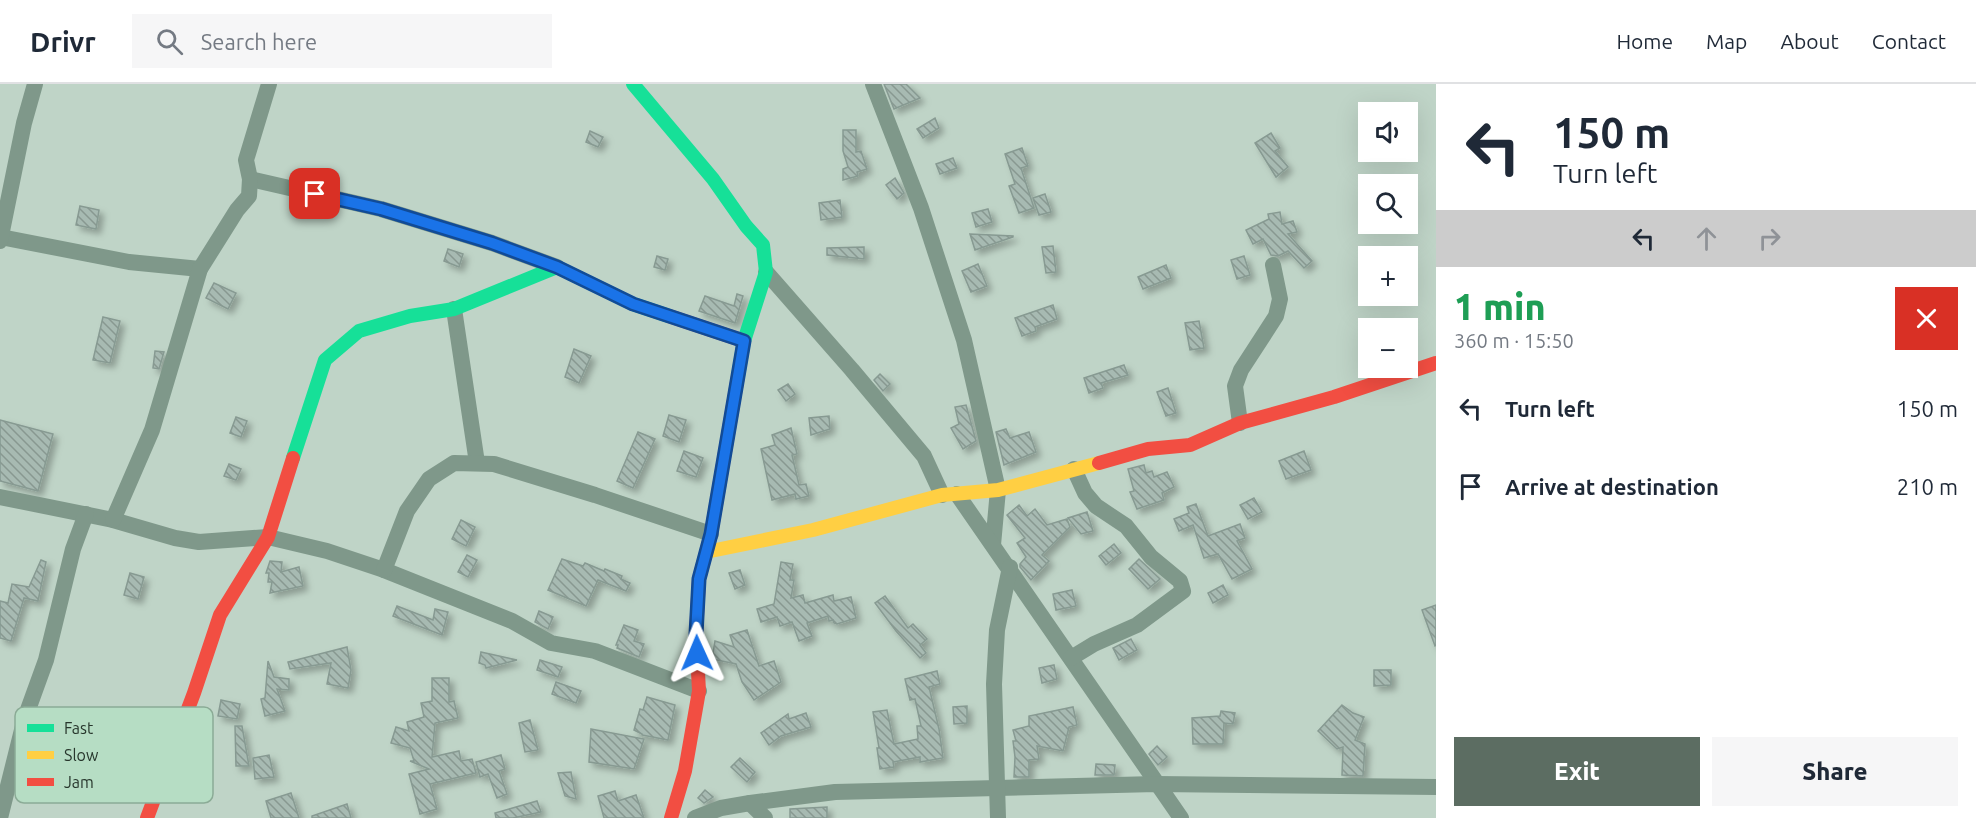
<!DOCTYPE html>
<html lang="en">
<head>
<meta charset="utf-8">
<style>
  body { margin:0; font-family:Ubuntu,sans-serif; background:#f6f6f7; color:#1f2937; height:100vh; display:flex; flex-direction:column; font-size:22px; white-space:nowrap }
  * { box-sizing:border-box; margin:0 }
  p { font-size:20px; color:#747a83 }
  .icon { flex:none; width:33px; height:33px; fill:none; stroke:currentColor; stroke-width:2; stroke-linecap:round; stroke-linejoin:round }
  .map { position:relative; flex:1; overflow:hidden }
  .side { display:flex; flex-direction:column; background:#fff; width:540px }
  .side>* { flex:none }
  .guide { background:#fff; color:#1f2937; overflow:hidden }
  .tools { position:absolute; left:1358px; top:18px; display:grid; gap:12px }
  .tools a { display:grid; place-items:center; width:60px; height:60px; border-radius:0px; background:#fff; box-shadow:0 6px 24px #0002; font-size:30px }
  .pin { position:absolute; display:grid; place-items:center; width:51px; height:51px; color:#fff; margin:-26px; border-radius:12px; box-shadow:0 3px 9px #0006 }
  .me { position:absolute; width:66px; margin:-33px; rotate:359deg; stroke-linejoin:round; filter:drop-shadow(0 0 4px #0008) }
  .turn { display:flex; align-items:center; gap:21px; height:126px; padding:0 18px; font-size:27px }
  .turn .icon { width:78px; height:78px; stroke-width:2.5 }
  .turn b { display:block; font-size:42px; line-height:51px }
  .lanes { display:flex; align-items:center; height:57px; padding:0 18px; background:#0003; justify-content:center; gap:30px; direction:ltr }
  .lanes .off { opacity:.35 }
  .round { display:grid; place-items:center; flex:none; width:63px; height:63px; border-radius:0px; background:#f6f6f7 }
  .head { display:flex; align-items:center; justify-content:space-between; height:102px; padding:0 18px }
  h1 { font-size:36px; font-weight:800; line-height:45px; color:#1e9e55 }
  .action { display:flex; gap:12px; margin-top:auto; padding:12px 18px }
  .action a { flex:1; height:69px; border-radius:0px; background:#5c6d62; color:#fff; font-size:24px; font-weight:800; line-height:69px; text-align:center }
  .action a+a { background:#f6f6f7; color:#1f2937 }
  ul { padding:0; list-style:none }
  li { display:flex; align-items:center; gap:18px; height:78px; padding:0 18px }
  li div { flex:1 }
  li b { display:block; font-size:22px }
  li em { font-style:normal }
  header { display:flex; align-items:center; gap:36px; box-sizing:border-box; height:84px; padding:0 30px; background:#fff; border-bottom:2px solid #e0e1e3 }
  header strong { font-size:28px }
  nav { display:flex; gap:33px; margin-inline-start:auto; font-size:21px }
  .search { width:420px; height:54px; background:#f6f6f7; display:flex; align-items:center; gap:15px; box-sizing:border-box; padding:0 21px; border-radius:0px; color:#747a83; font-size:22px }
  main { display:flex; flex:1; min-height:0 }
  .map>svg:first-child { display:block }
</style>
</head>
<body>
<header>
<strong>Drivr</strong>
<div class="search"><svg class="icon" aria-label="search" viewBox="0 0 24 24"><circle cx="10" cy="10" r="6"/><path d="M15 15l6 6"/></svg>Search here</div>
<nav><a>Home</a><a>Map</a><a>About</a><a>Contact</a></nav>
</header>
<main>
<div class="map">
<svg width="1436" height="734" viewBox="0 0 1436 734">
  <defs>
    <pattern id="building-back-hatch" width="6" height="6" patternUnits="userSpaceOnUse" patternTransform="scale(1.5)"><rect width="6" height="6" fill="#a7bab2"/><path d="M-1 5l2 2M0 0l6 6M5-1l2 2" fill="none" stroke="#889891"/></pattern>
    <filter id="shadow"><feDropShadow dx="4.5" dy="4.5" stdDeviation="3" flood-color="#0004"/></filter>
  </defs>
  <rect width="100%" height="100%" fill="#bfd4c7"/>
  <g fill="url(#building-back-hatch)" stroke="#879a92" stroke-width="1.5" filter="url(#shadow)">
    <path d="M884 0H906L920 14 894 25Z"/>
    <path d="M935 34 939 44 923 54 917 45Z"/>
    <path d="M843 46H856V68L861 67 867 85 857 88 858 92 843 96V85L848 83 843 67Z"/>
    <path d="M590 47 603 53 598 63 586 58Z"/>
    <path d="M1271 49 1280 64 1275 67 1288 83 1276 93 1255 59Z"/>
    <path d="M1022 64 1028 82 1021 84 1034 124 1019 129 1009 102 1015 100 1005 70Z"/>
    <path d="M953 74 957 84 940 90 936 80Z"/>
    <path d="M895 94 904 109 897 115 886 101Z"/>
    <path d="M1045 110 1051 128 1039 131 1033 114Z"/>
    <path d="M840 116 842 133 821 136 819 119Z"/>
    <path d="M80 122 99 126 96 145 76 141Z"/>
    <path d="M988 125 992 138 976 143 972 129Z"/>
    <path d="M1280 128 1282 140 1293 137 1297 148 1288 150 1312 177 1304 184 1288 167 1278 172 1271 171 1263 155 1253 160 1246 146 1269 135 1268 130Z"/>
    <path d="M970 150 1013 152V153L975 166Z"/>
    <path d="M1053 162 1056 188 1046 189 1042 163Z"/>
    <path d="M864 163V175L827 171V164Z"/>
    <path d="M448 165 463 170 459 183 444 177Z"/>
    <path d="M657 172 668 175 665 186 654 183Z"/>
    <path d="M1244 172 1250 191 1237 195 1231 176Z"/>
    <path d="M978 180 987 202 971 208 962 187Z"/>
    <path d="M1166 181 1171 194 1143 205 1138 193Z"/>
    <path d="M214 199 236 209 228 225 206 214Z"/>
    <path d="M737 210 743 212 735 239 699 227 705 212 734 222Z"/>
    <path d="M1053 221 1057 235 1035 243 1036 247 1022 252 1015 234Z"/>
    <path d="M103 233 120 237 110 279 93 276Z"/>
    <path d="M1199 237 1204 264 1190 266 1185 239Z"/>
    <path d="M574 265 591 272 579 299 565 293Z"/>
    <path d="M155 267 164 268 159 285 153 284Z"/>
    <path d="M1124 281 1128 291 1101 299 1103 304 1089 309 1084 294Z"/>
    <path d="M880 290 890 300 883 307 874 296Z"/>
    <path d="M788 300 795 310 786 317 778 306Z"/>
    <path d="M1168 304 1176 329 1166 332 1157 308Z"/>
    <path d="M966 321 976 357 963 365 951 344 959 340 955 323Z"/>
    <path d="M669 331 686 336 679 358 663 352Z"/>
    <path d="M829 332 830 345 811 351 809 334Z"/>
    <path d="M236 333 247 337 241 353 230 349Z"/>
    <path d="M0 336 53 350 38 407 0 397Z"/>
    <path d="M791 344 797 370 792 371 799 401 806 400 809 412 796 415 795 410 772 416 761 365 775 361 772 351Z"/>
    <path d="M1006 345 1010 354 1029 348 1036 368 1004 381 996 348Z"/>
    <path d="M638 348 655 355 633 404 617 397Z"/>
    <path d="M684 367 703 374 696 393 677 387Z"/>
    <path d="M1304 367 1311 386 1286 395 1279 377Z"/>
    <path d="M229 380 241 385 236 396 224 392Z"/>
    <path d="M1144 381 1146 389 1152 387 1154 393 1167 388 1174 403 1162 409 1164 416 1137 425 1130 408 1134 407 1128 385Z"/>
    <path d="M1254 414 1262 428 1248 435 1240 421Z"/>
    <path d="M1196 420 1208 452 1240 440 1245 454 1237 457 1252 485 1232 495 1218 470 1204 474 1193 441 1179 447 1174 435 1189 429 1187 423Z"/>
    <path d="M1019 421 1027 432 1035 425 1047 441 1067 435 1070 443 1042 471 1049 477 1031 496 1020 483V480L1026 473 1017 459 1025 454 1007 431Z"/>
    <path d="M1087 428 1093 447 1081 450 1068 434Z"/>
    <path d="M461 436 475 443 466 462 452 455Z"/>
    <path d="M1114 460 1121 469 1106 481 1099 472Z"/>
    <path d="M467 471 477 476 468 493 458 488Z"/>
    <path d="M562 475 583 482 585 479 604 487 605 485 622 492 621 495 630 499 626 507 598 496 586 522 548 506Z"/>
    <path d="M1139 475 1160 495 1148 505 1129 485Z"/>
    <path d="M41 476 46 478 38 517 24 514 11 557 0 554V517L8 519 12 500 29 503Z"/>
    <path d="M270 477 282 478 281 488 299 483 303 502 270 509 272 498H268L269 489H266Z"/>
    <path d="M781 478 793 480 790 496H794L791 514 803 511 805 519 833 511 834 517 851 513 856 534 837 540 834 539 833 536 829 537 828 532 807 539 812 552 799 557 792 538 780 542 777 533 761 538 757 525 774 520Z"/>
    <path d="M740 486 745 501 735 505 729 489Z"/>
    <path d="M130 489 144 493 138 515 124 511Z"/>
    <path d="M1223 501 1228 511 1213 519 1208 509Z"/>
    <path d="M1072 506 1076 522 1056 526 1053 510Z"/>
    <path d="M885 512 908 544 913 540 927 555 920 561 926 569 920 574 896 547 875 519Z"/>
    <path d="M1436 521V561L1435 562 1422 526Z"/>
    <path d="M397 522 433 536 435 525 448 528 442 551 393 532Z"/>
    <path d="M539 527 553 533 548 545 535 538Z"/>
    <path d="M624 541 638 546 634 557 644 560 639 573 617 564 618 561H616Z"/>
    <path d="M747 546 759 582 774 577 781 598 754 616 742 598 736 580 712 575 715 557 734 563 730 551Z"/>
    <path d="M1131 555 1137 566 1119 576 1113 564Z"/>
    <path d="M347 563 351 586 348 604 327 600 331 579 290 585 288 578Z"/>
    <path d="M481 568 517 576 486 584 485 581 479 579Z"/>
    <path d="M540 576 562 583 558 593 537 586Z"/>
    <path d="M268 577 274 593 289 595V606L277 605 285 627 265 632 261 615 265 614Z"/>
    <path d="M1054 581 1057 595 1042 599 1039 584Z"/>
    <path d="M1374 586H1391V601L1374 602Z"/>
    <path d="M937 587 940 600 929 603 939 645 943 674 920 678V673L893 678 894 683 880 685 877 664H879L873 628 887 626 894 660 918 655 917 642H921L915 615 910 616 905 595Z"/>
    <path d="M432 594H449V618L454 617 458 634 435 639 432 673 459 667 461 677 472 675 476 689 430 700 437 725 420 730 409 690 429 685 410 677H414L410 664 391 659 396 643 409 647 407 638 424 633 421 619 432 617Z"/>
    <path d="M556 598 581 607 576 619 552 610Z"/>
    <path d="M647 613 675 621 668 656 642 651V650L634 646 640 625 643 626Z"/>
    <path d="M221 616 240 620 237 635 218 632Z"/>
    <path d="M1342 621 1353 629 1364 633 1355 656 1365 660 1363 692 1342 691 1343 663 1337 665 1318 647Z"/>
    <path d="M967 622V639L954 640 953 623Z"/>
    <path d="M1073 623 1077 641 1069 643 1063 667 1037 662 1039 675 1029 676V693H1014L1015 673 1013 657H1016L1013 646 1029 642V632Z"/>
    <path d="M1221 627 1235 629 1233 640 1224 639 1223 660H1193L1192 634 1220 632Z"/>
    <path d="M806 629 811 643 781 652 769 661 761 649 788 630 789 635Z"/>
    <path d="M530 636 538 666 525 668 519 639Z"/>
    <path d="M235 642H242L249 682H236Z"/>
    <path d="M591 645 644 655 634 685 589 678Z"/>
    <path d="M1157 662 1167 673 1158 681 1149 670Z"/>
    <path d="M269 671 274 693 255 695 253 674Z"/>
    <path d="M501 671 505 685 499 687 507 710 497 714 488 690 480 693 476 678Z"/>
    <path d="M740 674 755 688 747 698 731 683Z"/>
    <path d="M1096 680 1115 681 1114 691H1095Z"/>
    <path d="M571 688 576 715 565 712 558 689Z"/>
    <path d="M705 706 713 713 704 719 698 714Z"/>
    <path d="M615 707 618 717 636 711 644 734H604L598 712Z"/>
    <path d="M291 709 299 734H271L266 717Z"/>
    <path d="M537 717 541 728 513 734H496L495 729Z"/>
    <path d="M347 720 351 734H312V732Z"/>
    <path d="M827 723V734H790V725Z"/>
  </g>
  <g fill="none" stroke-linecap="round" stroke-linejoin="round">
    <g stroke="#7f988a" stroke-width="16">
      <path d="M873 0 921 124 964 256 998 406 993 461"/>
      <path d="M250 95 381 125 492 159 557 183"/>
      <path d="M1 153 129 178 200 185"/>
      <path d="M0 157 24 39 35 0"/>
      <path d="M766 188 852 286 924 372 942 411"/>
      <path d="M454 225 477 379"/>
      <path d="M1240 339 1235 302 1241 286 1276 232 1280 215 1273 181"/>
      <path d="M957 410 1181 734"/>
      <path d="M0 413 113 436 175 454 199 458 268 453 327 467 384 486 512 537 551 559 595 567 699 607"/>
      <path d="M113 436 152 346 200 185 237 126 249 112 250 95 246 76 269 0"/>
      <path d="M384 486 407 427 429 395 454 379 494 380 595 411 711 450"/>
      <path d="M1071 574 1094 560 1137 541 1183 507 1180 497 1151 473 1126 442 1096 422 1085 409 1074 385"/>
      <path d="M750 719 765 734"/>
      <path d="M0 734 25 634 46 576 73 465 86 430"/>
      <path d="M695 734 721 724 750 719 835 708 1156 700 1436 703"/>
      <path d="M998 734 994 600 997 546 1010 483"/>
    </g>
    <g stroke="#16e098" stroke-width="14">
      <path d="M633 0 713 95 746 142 763 161 766 188 744 257 738 292"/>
      <path d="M293 374 325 276 359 247 410 232 454 225 557 183 633 220 669 232"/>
    </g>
    <path stroke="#ffcf43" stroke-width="14" d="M706 468 813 446 942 411 998 406 1099 379"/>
    <g stroke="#f24e42" stroke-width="14">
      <path d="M669 232 744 257"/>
      <path d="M1099 379 1148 365 1190 361 1240 339 1334 313 1436 279"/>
      <path d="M147 734 194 609 220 531 268 453 293 374"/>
      <path d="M671 734 685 687 699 607 696 550 699 495 711 450 738 292"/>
    </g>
  </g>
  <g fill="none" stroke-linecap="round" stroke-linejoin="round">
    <defs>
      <path id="route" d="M315 110 381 125 492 159 557 183 633 220 744 257 711 450 699 495 696 550 697 569"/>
    </defs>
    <use href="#route" stroke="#114b97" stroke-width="15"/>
    <use href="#route" stroke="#1a73e8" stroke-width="10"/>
  </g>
  <rect x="15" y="623" width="198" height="96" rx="9" fill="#b6ddc4" stroke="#8bab96" stroke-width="1.5"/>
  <rect x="27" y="640" width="27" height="8" fill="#16e098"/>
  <rect x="27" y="667" width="27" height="8" fill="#ffcf43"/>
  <rect x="27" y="694" width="27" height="8" fill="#f24e42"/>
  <g font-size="16" fill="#27362c">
    <text x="64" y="650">Fast</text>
    <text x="64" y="677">Slow</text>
    <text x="64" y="704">Jam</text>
  </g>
</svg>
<div class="tools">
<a><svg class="icon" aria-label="sound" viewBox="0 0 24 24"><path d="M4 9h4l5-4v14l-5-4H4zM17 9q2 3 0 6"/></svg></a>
<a><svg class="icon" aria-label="search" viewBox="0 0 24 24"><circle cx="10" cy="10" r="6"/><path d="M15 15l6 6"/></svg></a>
<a>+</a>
<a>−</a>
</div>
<div class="pin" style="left:315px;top:110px;background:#d93025"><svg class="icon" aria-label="arrive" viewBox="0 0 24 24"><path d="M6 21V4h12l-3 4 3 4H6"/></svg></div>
<svg class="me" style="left:697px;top:569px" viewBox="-20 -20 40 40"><path d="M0-17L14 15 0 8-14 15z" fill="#1a73e8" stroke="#fff" stroke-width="4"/></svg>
</div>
<section class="side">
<div class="guide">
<div class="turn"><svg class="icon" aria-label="left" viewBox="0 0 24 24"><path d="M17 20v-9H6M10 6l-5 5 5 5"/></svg><div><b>150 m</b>Turn left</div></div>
<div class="lanes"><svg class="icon" aria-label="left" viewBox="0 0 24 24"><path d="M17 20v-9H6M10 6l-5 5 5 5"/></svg><svg class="icon off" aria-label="ahead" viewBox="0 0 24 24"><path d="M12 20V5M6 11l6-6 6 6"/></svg><svg class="icon off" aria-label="right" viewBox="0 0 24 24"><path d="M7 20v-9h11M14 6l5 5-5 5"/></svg></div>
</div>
<div class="head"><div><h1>1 min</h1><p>360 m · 15:50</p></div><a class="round" style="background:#d93025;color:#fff"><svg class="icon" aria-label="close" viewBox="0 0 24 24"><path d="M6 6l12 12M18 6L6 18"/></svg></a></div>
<ul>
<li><svg class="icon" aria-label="left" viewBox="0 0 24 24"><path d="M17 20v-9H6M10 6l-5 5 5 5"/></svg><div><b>Turn left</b></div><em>150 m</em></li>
<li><svg class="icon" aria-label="arrive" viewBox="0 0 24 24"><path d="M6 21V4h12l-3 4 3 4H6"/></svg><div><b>Arrive at destination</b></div><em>210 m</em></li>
</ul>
<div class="action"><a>Exit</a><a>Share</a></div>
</section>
</main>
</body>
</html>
